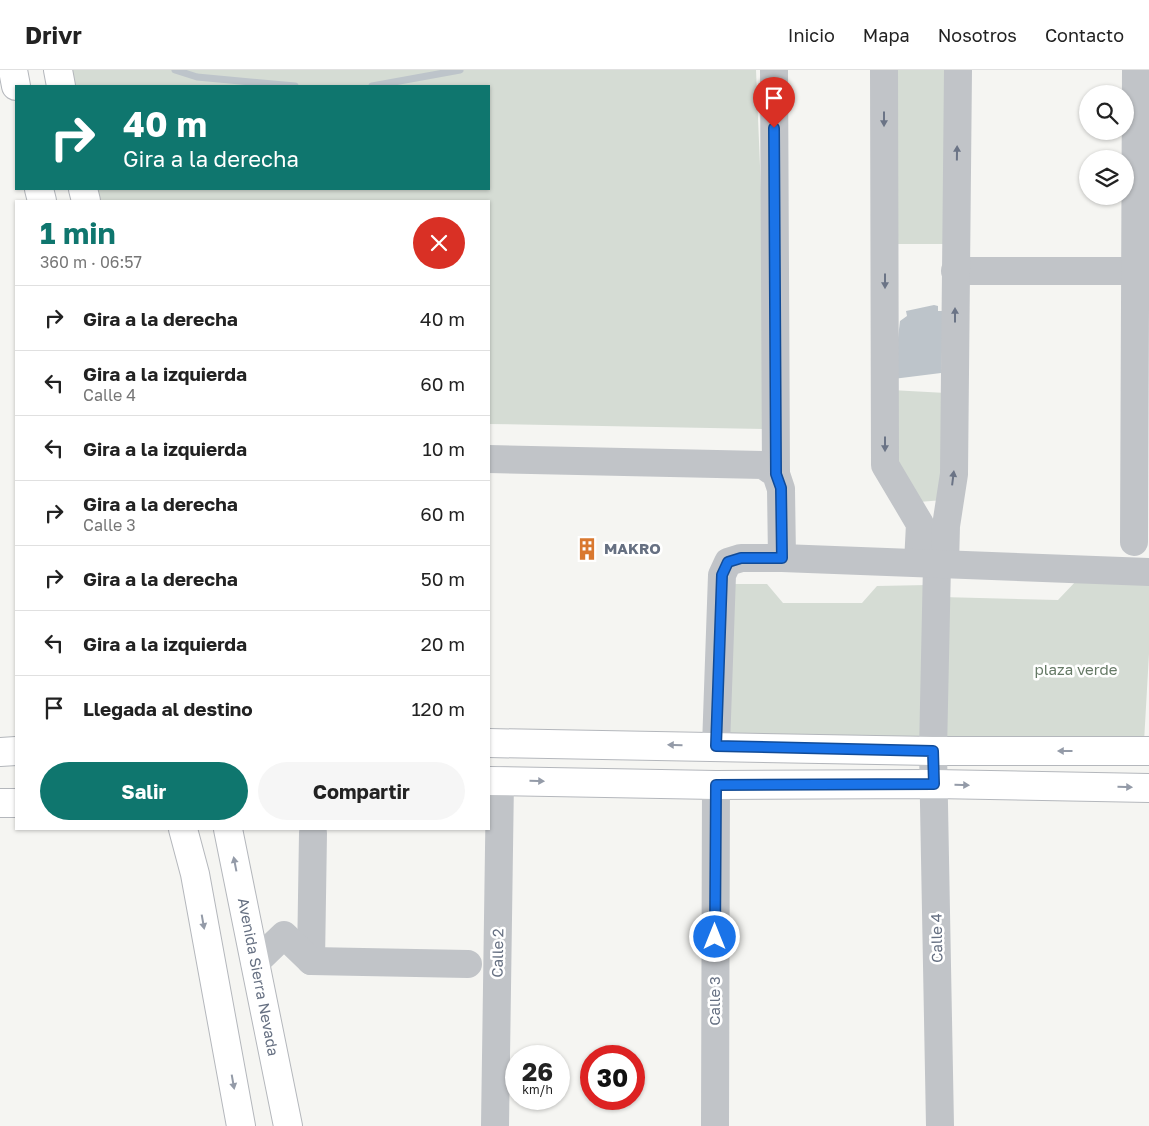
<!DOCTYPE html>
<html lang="es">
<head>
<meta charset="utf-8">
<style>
  body { margin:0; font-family:"Golos Text",sans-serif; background:#f6f6f6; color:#222; height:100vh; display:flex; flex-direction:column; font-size:19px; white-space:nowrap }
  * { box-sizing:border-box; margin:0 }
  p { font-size:16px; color:#767676 }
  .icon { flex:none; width:28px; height:28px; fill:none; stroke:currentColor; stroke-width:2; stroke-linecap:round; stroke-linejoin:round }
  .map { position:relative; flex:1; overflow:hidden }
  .drawer { position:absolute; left:15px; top:130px; width:475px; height:630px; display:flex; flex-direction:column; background:#fff; border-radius:0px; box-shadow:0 1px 4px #0004 }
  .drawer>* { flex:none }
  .banner { position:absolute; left:15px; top:15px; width:475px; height:105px; border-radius:0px; box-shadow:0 1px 4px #0004; background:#0f766e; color:#fff; overflow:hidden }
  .tools { position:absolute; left:1079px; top:15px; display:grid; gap:10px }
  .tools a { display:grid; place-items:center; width:55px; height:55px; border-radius:50%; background:#fff; box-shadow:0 1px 4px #0004; font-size:25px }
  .speed { position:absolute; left:505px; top:975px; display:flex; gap:10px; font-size:25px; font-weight:700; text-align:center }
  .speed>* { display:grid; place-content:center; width:65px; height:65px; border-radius:50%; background:#fff; box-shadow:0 1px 4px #0004; line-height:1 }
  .speed small { font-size:12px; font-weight:400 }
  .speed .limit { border:8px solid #d22; background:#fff; color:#111 }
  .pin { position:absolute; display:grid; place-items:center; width:42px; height:42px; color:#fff; margin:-51px -21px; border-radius:50% 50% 50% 0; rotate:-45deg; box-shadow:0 0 5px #0007 }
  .pin .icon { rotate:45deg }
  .me { position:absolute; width:55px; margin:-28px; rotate:0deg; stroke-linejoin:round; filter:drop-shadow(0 0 4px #0008) }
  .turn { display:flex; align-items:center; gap:18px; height:105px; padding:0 25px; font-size:22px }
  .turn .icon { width:65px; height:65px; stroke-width:2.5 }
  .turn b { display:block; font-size:35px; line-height:42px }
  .round { display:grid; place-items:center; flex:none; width:52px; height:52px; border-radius:26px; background:#f6f6f6 }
  .overview { display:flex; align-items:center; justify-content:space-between; height:85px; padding:0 25px }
  h1 { font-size:30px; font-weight:700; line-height:38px; color:#0f766e }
  .button { display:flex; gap:10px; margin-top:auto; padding:10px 25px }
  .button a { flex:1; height:58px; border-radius:30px; background:#0f766e; color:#fff; font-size:20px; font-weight:700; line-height:58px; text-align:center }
  .button a+a { background:#f6f6f6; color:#222 }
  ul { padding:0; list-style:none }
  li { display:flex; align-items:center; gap:15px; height:65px; padding:0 25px; border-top:1px solid #e0e0e0 }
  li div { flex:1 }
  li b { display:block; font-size:19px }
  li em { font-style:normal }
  header { display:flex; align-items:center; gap:30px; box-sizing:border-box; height:70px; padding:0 25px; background:#fff; border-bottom:1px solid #e0e0e0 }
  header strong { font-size:24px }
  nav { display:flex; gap:28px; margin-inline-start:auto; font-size:18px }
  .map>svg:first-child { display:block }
</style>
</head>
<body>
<header>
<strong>Drivr</strong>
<nav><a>Inicio</a><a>Mapa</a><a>Nosotros</a><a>Contacto</a></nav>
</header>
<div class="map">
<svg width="1149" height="1056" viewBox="0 0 1149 1056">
  <rect width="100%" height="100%" fill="#f5f5f2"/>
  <g fill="#d5dcd4">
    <path d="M58 0H756L771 359 489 354V131H86L83 119H489V16H61Z"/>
    <path d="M890 0H950L948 174H891Z"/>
    <path d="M891 320 946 323 943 430 907 433 885 395Z"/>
    <path d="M1077 510 1149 514V584L1144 672 938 671 941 527 1058 530Z"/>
    <path d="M730 514H767L783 533H862L877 516 928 515 925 673 725 669Z"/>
  </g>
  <path fill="#bdc4ca" d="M934 235 938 236V241H944L941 303 893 309 900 251 907 246 906 241Z"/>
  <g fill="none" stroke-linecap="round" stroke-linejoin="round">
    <g stroke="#bdc4ca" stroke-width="7">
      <path d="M175 0 197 7 295 16"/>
      <path d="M372 16 460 0"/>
    </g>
    <defs>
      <g id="major">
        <path d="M13 0 16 16"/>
        <path d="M58 0 61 16"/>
        <path d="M39 119 42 131"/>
        <path d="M83 119 86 131"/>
        <path d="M489 673 933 681H1149"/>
        <path d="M0 682 16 681"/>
        <path d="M489 711 716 715 934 714 1149 718"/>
        <path d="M0 733H16"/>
        <path d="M183 759 195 804 241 1056"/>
        <path d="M228 759 288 1056"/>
      </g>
    </defs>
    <use href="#major" stroke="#b4b7bc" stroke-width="30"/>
    <g stroke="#c1c4c8" stroke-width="28">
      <path d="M774 0 776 404"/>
      <path d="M884 0 885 395 920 454 918 493"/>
      <path d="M955 201H1149"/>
      <path d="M489 389 763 395 776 404 781 419 782 488"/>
      <path d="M1134 472 1136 0"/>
      <path d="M937 494 933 681 940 1056"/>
      <path d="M945 494 946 456 954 404 958 0"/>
      <path d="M716 676 722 505 728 492 741 488H782L1149 502"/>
      <path d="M311 891 313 763"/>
      <path d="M255 893 284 865 311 891 468 894"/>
      <path d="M495 1056 500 710"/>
      <path d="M715 1056 716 715"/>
    </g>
    <use href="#major" stroke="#fff" stroke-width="28"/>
  </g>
  <defs><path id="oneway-solid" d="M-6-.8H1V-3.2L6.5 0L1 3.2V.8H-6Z" transform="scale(1.25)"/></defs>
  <g fill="#6b7486">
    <use href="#oneway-solid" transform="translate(884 49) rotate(90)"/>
    <use href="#oneway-solid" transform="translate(957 83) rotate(-89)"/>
    <use href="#oneway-solid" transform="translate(885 211) rotate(90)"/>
    <use href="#oneway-solid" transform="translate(955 245) rotate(-90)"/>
    <use href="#oneway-solid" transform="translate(885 374) rotate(90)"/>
    <use href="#oneway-solid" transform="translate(953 408) rotate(-83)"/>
  </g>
  <g fill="#949ba8">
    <use href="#oneway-solid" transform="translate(675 675) rotate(-179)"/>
    <use href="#oneway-solid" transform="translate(1065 681) rotate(-180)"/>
    <use href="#oneway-solid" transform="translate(537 711) rotate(1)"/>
    <use href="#oneway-solid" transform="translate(962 715) rotate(1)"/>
    <use href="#oneway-solid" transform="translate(1125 717) rotate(1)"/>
    <use href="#oneway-solid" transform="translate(235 794) rotate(-101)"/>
    <use href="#oneway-solid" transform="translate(203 852) rotate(80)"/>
    <use href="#oneway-solid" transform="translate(233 1012) rotate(80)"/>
  </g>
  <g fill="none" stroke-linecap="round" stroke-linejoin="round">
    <defs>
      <path id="route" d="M715 867 716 715 934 714 933 681 716 676 722 505 728 492 741 488H782L781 418 776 404 774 58"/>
    </defs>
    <use href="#route" stroke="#114b97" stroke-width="12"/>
    <use href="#route" stroke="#1a73e8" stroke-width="9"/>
  </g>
  <defs>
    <symbol id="building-bare" viewBox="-9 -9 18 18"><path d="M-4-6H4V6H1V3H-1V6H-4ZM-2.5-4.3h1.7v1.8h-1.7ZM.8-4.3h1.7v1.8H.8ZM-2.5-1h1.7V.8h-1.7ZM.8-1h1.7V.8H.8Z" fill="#d9782f" stroke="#fff" stroke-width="2.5" paint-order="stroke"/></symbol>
  </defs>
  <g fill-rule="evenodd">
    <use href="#building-bare" x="571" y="463" width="32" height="32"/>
  </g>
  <g text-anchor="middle" stroke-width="5" stroke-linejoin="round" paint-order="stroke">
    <g font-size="15" font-weight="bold" fill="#667082" stroke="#fff" text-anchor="start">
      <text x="604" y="484">MAKRO</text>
    </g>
    <g font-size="15" fill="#657965" stroke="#fff">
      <text x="1076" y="605">plaza verde</text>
    </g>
    <g font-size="15" fill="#667082" stroke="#fff">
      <text transform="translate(937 868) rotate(-91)" y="5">Calle 4</text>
      <text transform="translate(498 883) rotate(-89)" y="5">Calle 2</text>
      <text transform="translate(258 907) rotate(79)" y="5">Avenida Sierra Nevada</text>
      <text transform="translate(715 931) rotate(-90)" y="5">Calle 3</text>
    </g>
  </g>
</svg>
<div class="tools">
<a><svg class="icon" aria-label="search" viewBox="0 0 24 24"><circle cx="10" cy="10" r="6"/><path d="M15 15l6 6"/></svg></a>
<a><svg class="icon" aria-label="layers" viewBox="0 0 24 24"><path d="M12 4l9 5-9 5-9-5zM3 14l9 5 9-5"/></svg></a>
</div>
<div class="speed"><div>26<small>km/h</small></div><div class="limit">30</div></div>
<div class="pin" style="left:774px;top:58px;background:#d93025"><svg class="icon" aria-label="arrive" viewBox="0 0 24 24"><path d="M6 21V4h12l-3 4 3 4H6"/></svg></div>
<svg class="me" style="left:715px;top:867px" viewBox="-20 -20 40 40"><circle r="17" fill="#1a73e8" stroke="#fff" stroke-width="3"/><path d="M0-11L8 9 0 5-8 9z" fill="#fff"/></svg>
<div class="banner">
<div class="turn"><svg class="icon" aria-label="right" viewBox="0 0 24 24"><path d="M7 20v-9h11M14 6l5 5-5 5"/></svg><div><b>40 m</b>Gira a la derecha</div></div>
</div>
<section class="drawer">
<div class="overview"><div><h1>1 min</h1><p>360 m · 06:57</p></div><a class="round" style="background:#d93025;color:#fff"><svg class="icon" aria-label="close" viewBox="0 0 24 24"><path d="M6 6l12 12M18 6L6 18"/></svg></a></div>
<ul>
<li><svg class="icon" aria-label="right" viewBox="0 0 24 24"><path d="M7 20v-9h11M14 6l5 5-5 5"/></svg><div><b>Gira a la derecha</b></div><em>40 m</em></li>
<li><svg class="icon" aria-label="left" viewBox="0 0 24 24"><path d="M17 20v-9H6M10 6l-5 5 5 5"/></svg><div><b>Gira a la izquierda</b><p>Calle 4</p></div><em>60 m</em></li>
<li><svg class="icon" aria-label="left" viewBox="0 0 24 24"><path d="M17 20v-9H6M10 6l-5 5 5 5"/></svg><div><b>Gira a la izquierda</b></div><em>10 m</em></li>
<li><svg class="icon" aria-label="right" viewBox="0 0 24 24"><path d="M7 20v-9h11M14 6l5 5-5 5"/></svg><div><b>Gira a la derecha</b><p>Calle 3</p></div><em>60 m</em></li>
<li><svg class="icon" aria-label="right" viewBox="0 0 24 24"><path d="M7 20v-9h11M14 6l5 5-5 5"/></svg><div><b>Gira a la derecha</b></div><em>50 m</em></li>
<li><svg class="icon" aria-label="left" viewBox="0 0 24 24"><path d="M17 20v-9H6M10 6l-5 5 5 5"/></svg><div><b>Gira a la izquierda</b></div><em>20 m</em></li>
<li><svg class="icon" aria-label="arrive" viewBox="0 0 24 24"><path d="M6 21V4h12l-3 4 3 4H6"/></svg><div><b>Llegada al destino</b></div><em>120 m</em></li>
</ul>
<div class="button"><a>Salir</a><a>Compartir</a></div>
</section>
</div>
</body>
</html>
